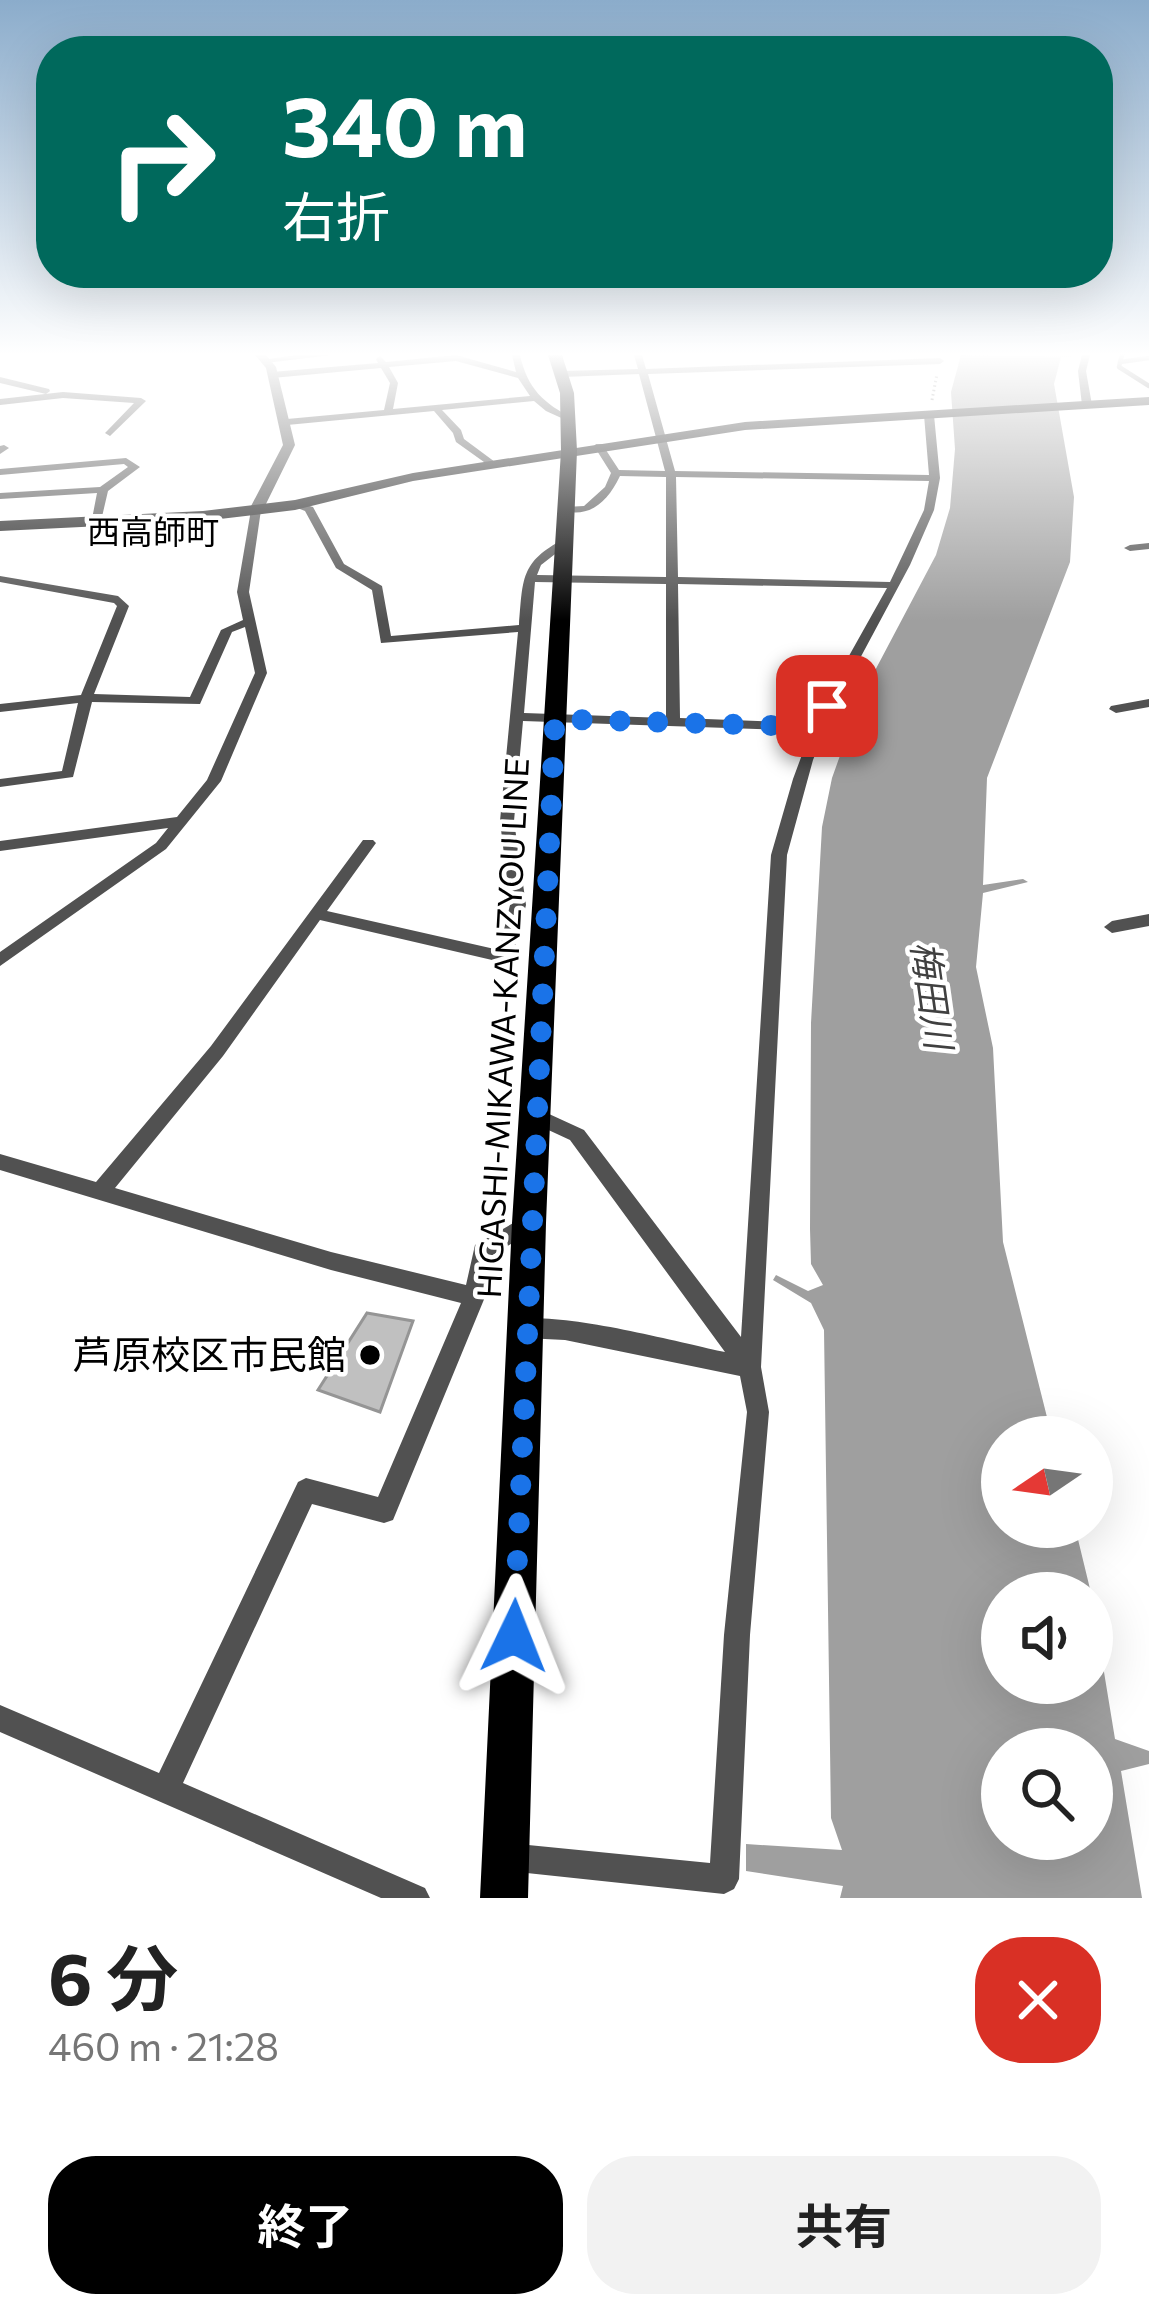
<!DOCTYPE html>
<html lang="ja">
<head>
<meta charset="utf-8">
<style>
  body { margin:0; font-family:Commissioner,"Noto Sans JP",sans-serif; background:#f2f2f2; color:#222; height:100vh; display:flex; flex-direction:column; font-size:45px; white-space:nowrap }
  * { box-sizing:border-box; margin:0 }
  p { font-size:39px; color:#767676 }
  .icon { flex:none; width:66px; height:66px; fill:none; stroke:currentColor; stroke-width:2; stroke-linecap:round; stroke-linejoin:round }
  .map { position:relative; height:1898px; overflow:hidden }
  .details { display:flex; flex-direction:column; background:#fff; flex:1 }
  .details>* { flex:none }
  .hud { position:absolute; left:36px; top:36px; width:1077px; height:252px; border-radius:48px; box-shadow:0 12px 48px #0002; background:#00695c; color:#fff; overflow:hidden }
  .needle { width:78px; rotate:257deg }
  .buttons { position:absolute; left:981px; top:1416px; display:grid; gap:24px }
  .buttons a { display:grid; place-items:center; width:132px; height:132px; border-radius:50%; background:#fff; box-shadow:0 12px 48px #0002; font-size:60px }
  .pin { position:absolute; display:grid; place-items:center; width:102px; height:102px; color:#fff; margin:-51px; border-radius:24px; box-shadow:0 6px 18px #0006 }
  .me { position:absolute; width:132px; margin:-66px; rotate:2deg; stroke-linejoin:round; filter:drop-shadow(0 0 9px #0008) }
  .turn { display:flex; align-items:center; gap:42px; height:252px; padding:0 48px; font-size:54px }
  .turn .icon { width:156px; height:156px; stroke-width:2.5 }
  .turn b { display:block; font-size:84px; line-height:102px }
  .round { display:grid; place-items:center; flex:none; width:126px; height:126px; border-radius:48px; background:#f2f2f2 }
  .head { display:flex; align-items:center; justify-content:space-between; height:204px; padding:0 48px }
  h1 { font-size:72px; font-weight:700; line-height:90px }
  .action { display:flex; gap:24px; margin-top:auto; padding:24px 48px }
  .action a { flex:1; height:138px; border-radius:48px; background:#000; color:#fff; font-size:48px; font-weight:700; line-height:138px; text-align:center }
  .action a+a { background:#f2f2f2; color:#222 }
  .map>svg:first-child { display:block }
</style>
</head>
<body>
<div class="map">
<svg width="1149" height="1898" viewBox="0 0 1149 1898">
  <rect width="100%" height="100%" fill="#fff"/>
  <path fill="#9f9f9f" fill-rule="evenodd" d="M961 355 1079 357H1061L1054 384 1074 497 1070 562 987 778 983 885 1023 879 1028 882 983 893 976 967 993 1048 1003 1242 1052 1437H1002V1527H1075L1091 1593H1002V1683H1092V1599L1115 1739 1149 1751V1764L1121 1771 1142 1898H840L843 1886 746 1871V1844L842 1850 831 1818 824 1330 811 1303 773 1280 776 1275 808 1291 823 1285 811 1264 810 1229 811 1023 822 827 832 778 861 697 936 555 950 508 955 449 951 392ZM1002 1749H1092V1839H1002Z"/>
  <path fill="#c0c0c0" stroke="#959595" stroke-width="3" d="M367 1313 413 1321 380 1412 318 1390Z"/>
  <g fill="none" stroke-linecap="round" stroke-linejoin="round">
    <path stroke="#737373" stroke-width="3" stroke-dasharray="1.5 3" stroke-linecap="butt" d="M932 400 937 374"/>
    <g stroke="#515151" stroke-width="4.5">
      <path d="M1122 355 1119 367 1149 386"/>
      <path d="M1120 362 1149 358"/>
    </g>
    <g fill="#515151" fill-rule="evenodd">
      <path d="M297 355H331L266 363 262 360Z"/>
      <path d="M456 355 516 372 512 355H520C527 388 544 404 573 418L568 421 546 411 534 401 442 410 461 430 464 439 495 462V466L491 467 456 442 453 433 434 411 287 425 282 422 287 419 384 410 390 383 381 368 272 378 268 375 272 372 378 363 376 359 380 356 386 362ZM456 361 518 378 530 396 393 409 398 383 389 367Z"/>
      <path d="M634 355H642L646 369 940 358 944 361 940 364 648 374 675 471 929 475 924 415 929 412 934 415 940 478 934 510 910 565 835 705 813 760 787 855 761 1367 769 1412 750 1635 739 1879 734 1889 724 1894 507 1871 497 1867 493 1857 497 1847 507 1843 710 1863 724 1635 747 1412 740 1376 565 1340 525 1338 517 1335 514 1328 517 1321C555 1309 681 1343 725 1352L570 1140 529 1121 527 1116 529 1111 536 1108 584 1130 741 1337 771 855 793 779 816 717 789 730 523 721 514 821 526 905 511 961 505 963 320 920 223 1056 115 1188 331 1252 466 1285 475 1245 529 1214 536 1217 539 1223 536 1229 491 1256 485 1297 393 1520 384 1523 312 1504 183 1783 425 1888 430 1898H381L0 1732V1705L159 1773 298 1482 306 1478 378 1497 461 1303 331 1270 0 1170V1154L96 1182 211 1046 363 840H373L376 843 327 911 499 950 510 905 500 821 518 632 381 643 372 590 336 568 305 511 290 505 295 502 313 507 344 564 382 586 391 636 519 625C523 579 520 562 564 539L568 540V544L541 565 537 575 666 577V477L620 476C607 503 589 519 560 510L565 507 584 506 605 487 611 473 594 446 596 444H602L619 470 665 471 639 374 562 377 558 374 562 371 638 369ZM676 477 929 481 924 510 890 582 678 577ZM535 582 666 584V718L524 713ZM678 584 887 588 822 704 787 722 680 718Z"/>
      <path d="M1082 355H1090L1086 371 1092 405 1087 408 1082 405 1078 371Z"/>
      <path d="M0 377 49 389 50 391 46 394 0 383Z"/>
      <path d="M63 392 141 398 146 401 110 436 105 433 107 431 134 403 63 398 0 405V399Z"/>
      <path d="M4 445 9 448 0 454V446Z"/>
      <path d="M126 458 140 467 108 491 101 521 92 519 97 493 0 499V493L100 487 128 467 124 464 0 475V469Z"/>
      <path d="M256 507 261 510 249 592 267 673 221 781 166 849 0 966V952L156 843 168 828 0 851V841L177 817 207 780 255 673 245 627 232 632 200 704 92 702 73 777 0 787V779L62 771 78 703 0 712V704L81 695 117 606 114 603 0 582V576L118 596 129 606 94 694 190 697 221 630 243 620 237 592 251 510Z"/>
      <path d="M1149 543V549L1130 551 1124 548 1130 545Z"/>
      <path d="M1149 699V707L1116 713 1109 709 1111 706Z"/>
      <path d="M1149 914V926L1112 933 1104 927 1112 921Z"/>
    </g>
    <path fill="#515151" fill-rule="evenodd" d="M255 355H266L276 367 295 445 263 510 256 514 249 510 283 445 266 368Z"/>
    <path fill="#1e1e1e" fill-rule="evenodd" d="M1149 397V405L745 430 413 481 295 510 203 521 0 531V521L203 511 295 500 413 473 745 422Z"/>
    <path fill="#000" fill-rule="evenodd" d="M548 355H562L574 393 577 451 546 1223 528 1898H480L512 1223 561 451 560 393Z"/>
  </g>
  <linearGradient id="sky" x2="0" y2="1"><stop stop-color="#8baccb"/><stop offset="0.57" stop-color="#fff"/><stop offset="1" stop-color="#fff" stop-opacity="0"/></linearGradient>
  <rect width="1149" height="621" fill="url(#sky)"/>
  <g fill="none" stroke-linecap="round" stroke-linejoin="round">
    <path stroke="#1a73e8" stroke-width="21" stroke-dasharray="0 37.8" d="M514 1636 555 719 790 726 827 706"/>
  </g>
  <circle fill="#000" stroke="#fff" stroke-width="4.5" cx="370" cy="1355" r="12"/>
  <g text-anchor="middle" stroke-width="9" stroke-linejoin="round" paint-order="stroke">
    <g font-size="33" fill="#000" stroke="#fff">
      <text x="153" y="544">西高師町</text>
    </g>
    <g font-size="33" fill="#000" stroke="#fff">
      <text transform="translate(503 1028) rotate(-87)" y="12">HIGASHI-MIKAWA-KANZYOU LINE</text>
    </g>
    <g font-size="36" font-style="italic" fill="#404040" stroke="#fff">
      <text transform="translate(932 995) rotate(82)" y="13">梅田川</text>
    </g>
    <g font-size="39" fill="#000" stroke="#fff" text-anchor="end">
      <text x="346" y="1369">芦原校区市民館</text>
    </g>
  </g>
</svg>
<div class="buttons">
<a><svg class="needle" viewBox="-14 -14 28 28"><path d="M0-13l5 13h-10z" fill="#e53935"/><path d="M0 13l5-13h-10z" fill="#767676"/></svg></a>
<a><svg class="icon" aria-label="sound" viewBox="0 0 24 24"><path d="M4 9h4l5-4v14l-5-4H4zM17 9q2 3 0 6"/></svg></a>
<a><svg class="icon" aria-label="search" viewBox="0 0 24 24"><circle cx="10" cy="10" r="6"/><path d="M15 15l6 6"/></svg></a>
</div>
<div class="pin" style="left:827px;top:706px;background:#d93025"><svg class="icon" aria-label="arrive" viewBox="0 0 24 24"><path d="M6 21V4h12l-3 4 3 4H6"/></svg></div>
<svg class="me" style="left:514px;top:1636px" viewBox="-20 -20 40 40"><path d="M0-17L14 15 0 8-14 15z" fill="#1a73e8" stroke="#fff" stroke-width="4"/></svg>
<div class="hud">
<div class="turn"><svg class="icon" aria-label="right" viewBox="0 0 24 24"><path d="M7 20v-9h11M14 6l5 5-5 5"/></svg><div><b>340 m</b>右折</div></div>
</div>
</div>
<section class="details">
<div class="head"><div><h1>6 分</h1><p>460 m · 21:28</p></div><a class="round" style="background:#d93025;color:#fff"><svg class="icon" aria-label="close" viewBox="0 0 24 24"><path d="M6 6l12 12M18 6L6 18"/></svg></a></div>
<div class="action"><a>終了</a><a>共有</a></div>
</section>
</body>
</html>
